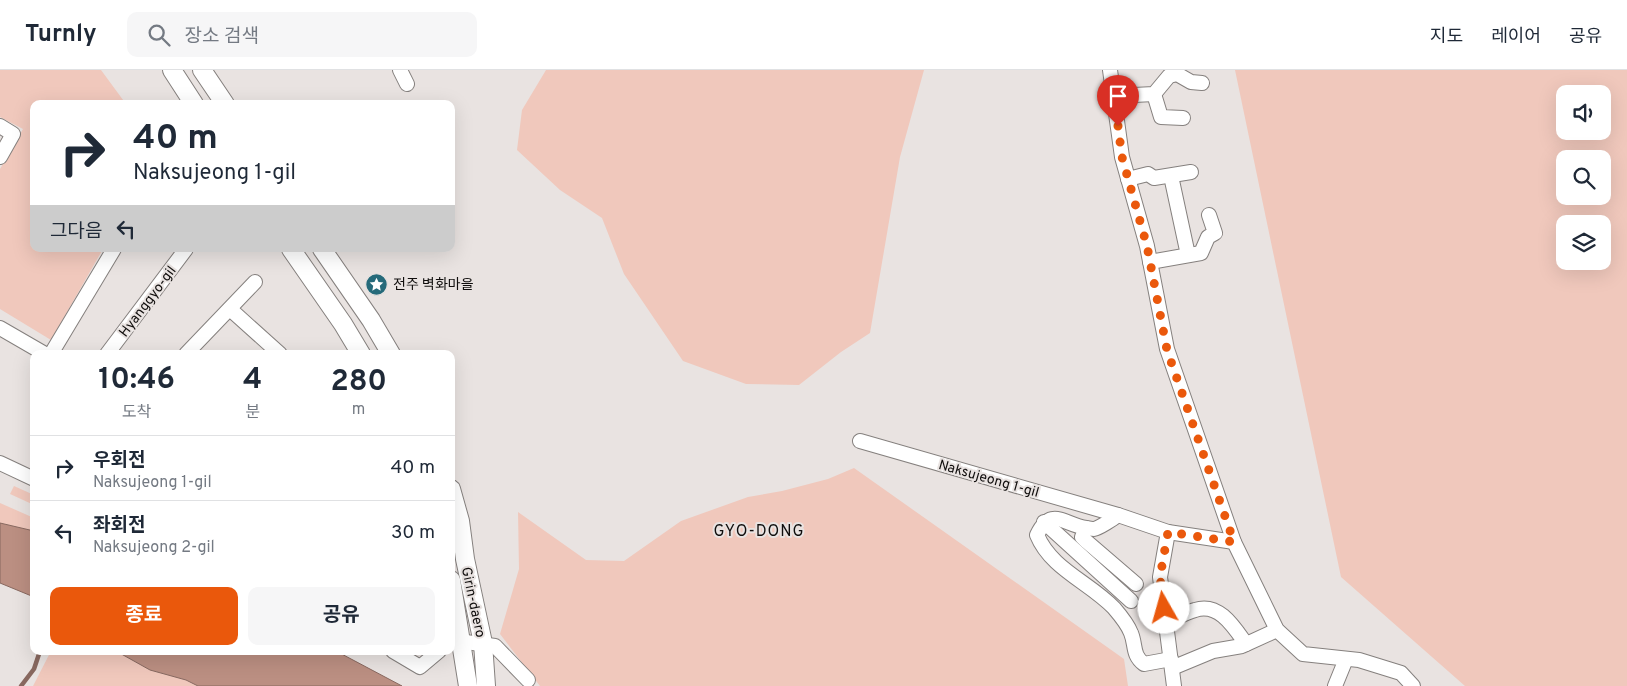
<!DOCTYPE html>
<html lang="ko">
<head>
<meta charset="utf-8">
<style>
  body { margin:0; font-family:Overpass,"Noto Sans KR",sans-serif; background:#f6f6f7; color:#1f2937; height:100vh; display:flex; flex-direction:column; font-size:19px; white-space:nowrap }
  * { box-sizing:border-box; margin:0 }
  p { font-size:16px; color:#747a83 }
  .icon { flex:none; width:28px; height:28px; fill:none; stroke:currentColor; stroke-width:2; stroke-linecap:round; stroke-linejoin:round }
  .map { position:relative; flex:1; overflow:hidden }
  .drawer { position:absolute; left:30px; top:280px; width:425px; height:305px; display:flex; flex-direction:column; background:#fff; border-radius:10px; box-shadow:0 5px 20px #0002 }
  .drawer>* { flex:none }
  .hud { position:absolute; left:30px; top:30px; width:425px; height:152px; border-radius:10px; box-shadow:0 5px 20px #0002; background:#fff; color:#1f2937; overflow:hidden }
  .tools { position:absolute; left:1556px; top:15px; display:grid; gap:10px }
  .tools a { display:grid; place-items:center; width:55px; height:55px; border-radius:10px; background:#fff; box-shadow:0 5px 20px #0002; font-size:25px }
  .pin { position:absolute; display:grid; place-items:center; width:42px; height:42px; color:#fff; margin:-51px -21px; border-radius:50% 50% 50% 0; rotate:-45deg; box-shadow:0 0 5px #0007 }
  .pin .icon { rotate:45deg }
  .me { position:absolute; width:55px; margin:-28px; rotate:353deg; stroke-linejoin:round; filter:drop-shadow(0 0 4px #0008) }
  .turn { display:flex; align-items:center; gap:18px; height:105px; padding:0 20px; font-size:22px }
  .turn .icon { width:65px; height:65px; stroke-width:2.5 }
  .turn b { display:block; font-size:35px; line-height:42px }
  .then { display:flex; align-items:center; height:48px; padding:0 20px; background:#0003; gap:10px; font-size:19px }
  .eta { display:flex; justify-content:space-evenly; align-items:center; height:85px; text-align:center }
  .eta b { font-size:30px; font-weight:700; line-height:35px }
  .action { display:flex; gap:10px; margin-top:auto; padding:10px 20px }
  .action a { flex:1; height:58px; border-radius:10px; background:#ea580c; color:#fff; font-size:20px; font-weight:700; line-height:58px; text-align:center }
  .action a+a { background:#f6f6f7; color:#1f2937 }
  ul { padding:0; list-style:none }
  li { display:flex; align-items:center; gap:15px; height:65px; padding:0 20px; border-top:1px solid #e0e1e3 }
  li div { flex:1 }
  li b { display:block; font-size:19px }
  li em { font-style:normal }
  header { display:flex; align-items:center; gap:30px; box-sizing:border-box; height:70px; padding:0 25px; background:#fff; border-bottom:1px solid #e0e1e3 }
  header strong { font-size:24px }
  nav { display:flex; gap:28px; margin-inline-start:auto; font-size:18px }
  .search { width:350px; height:45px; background:#f6f6f7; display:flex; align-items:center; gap:12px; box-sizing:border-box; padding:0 18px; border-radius:10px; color:#747a83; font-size:19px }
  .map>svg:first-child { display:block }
</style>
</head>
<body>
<header>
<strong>Turnly</strong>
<div class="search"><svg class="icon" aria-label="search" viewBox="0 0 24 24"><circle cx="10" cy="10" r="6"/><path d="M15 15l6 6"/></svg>장소 검색</div>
<nav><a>지도</a><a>레이어</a><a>공유</a></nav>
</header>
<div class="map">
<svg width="1627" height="616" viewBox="0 0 1627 616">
  <rect width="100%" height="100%" fill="#e9e3e1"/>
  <g fill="#f0c8bc" fill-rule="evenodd">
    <path d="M0 0H101L126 34H34V179H103L51 270 0 239V99L23 59 0 47Z"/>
    <path d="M546 0H924L900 87 870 263 841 282 799 315 746 314 683 291 624 204 602 148 560 120 517 80 522 40Z"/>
    <path d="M1235 0H1627V616H1465L1341 507ZM1565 24H1602V61H1565ZM1565 89H1602V126H1565ZM1565 154H1602V191H1565Z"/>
    <path d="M854 398 1124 589 1128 616H540L500 564 519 499 518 442 586 490 624 491 681 451 748 427 782 421 828 409Z"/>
    <path d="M14 416 34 425V435L10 424Z"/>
    <path d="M0 433 34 448V461L0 453Z"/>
    <path d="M51 581H116L150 600 186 610 198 616H33Z"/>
  </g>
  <g fill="#bb8f82" stroke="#88685f">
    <path d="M0 453 34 461V527L0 513Z"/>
    <path d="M116 581H336L402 616H198L186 610 150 600Z"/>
  </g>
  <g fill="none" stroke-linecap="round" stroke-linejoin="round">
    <path stroke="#88685f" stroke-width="4.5" d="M21 616 34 599 40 581"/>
    <defs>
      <g id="minor">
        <path d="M400 0 407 14"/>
        <path d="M1110 0 1122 87 1147 176 1167 279 1234 472 1277 560 1303 584 1359 590 1401 603 1413 616"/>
        <path d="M1154 24 1161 47 1183 48"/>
        <path d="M1114 26 1154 24 1169 6 1177 4 1191 12 1202 13"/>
        <path d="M0 56 13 64 0 87"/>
        <path d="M1171 106 1188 185"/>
        <path d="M1128 109 1148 104 1154 108 1191 102"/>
        <path d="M1150 192 1201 183 1208 167 1215 163 1209 145"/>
        <path d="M230 239 280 284"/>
        <path d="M0 258 45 284"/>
        <path d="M51 284 114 179"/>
        <path d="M107 284 186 179"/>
        <path d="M186 284 255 212"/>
        <path d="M860 371 1118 445 1168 462 1234 472"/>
        <path d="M0 393 34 409"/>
        <path d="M1118 445C1113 449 1099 458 1094 459 1091 459 1089 458 1086 458 1063 454 1051 436 1037 465 1051 499 1089 512 1114 538 1120 545 1128 555 1131 563 1136 575 1132 585 1144 594L1171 589"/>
        <path d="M1044 452 1131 531"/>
        <path d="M1086 458 1082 467 1086 471 1136 514"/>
        <path d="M1168 462 1160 507 1174 616"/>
        <path d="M1166 552C1176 548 1185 543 1195 540 1219 532 1234 557 1246 574"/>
        <path d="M451 570 495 576 528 610"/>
        <path d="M393 581 420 597 439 581"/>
        <path d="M1172 598 1213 581 1242 576 1277 560"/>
        <path d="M1335 616 1346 589"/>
      </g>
      <g id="tertiary">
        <path d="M172 0 194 34"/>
        <path d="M202 0 225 34"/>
        <path d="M291 179 343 254 361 284"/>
        <path d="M322 179 371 250 391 284"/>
        <path d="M451 419 460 451 465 489 483 573 486 616"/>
        <path d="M451 510 468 616"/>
      </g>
    </defs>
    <use href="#minor" stroke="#85807e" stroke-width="16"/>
    <use href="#tertiary" stroke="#85807e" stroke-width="20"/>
    <use href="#minor" stroke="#fff" stroke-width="14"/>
    <use href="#tertiary" stroke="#fff" stroke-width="18"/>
  </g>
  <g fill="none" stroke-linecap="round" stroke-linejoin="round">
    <path stroke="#ea580c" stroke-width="9" stroke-dasharray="0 16.2" d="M1118 56 1122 87 1147 176 1167 280 1234 472 1168 462 1160 507 1164 538"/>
  </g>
  <defs>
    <symbol id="sight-disc" viewBox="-11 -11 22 22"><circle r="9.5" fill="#256a7a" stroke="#e9e3e1"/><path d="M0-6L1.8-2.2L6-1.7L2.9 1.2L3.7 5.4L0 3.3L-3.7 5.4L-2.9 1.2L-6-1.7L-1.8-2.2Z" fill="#fff"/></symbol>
  </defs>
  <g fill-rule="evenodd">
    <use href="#sight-disc" x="364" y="202" width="25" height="25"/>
  </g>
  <g text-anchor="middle" stroke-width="4" stroke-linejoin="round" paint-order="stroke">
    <g font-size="14" fill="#100e0d" stroke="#e9e3e1" text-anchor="start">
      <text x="393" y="219">전주 벽화마을</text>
    </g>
    <g font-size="14" fill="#100e0d" stroke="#e9e3e1">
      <text transform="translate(147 231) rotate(-53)" y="5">Hyanggyo-gil</text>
      <text transform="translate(989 408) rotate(16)" y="5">Naksujeong 1-gil</text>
      <text transform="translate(474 532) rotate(78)" y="5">Girin-daero</text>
    </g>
    <g font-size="16" letter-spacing="1" fill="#100e0d" stroke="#e9e3e1">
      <text x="759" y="466">GYO-DONG</text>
    </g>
  </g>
</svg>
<div class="tools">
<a><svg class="icon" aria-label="sound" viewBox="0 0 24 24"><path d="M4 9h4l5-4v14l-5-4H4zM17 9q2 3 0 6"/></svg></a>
<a><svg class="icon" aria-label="search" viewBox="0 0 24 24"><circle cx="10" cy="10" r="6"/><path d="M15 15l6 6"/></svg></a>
<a><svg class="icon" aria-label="layers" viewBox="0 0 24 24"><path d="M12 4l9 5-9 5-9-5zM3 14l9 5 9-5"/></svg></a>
</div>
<div class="pin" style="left:1118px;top:56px;background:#d93025"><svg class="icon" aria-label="arrive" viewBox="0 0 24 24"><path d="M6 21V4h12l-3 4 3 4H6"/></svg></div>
<svg class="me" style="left:1164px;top:538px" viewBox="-20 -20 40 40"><circle r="19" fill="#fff"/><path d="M0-13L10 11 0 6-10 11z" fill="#ea580c"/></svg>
<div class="hud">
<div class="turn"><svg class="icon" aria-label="right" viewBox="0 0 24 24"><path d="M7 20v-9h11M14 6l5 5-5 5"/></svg><div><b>40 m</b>Naksujeong 1-gil</div></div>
<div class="then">그다음<svg class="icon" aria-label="left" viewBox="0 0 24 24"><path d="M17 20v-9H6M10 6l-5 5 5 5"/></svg></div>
</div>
<section class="drawer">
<div class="eta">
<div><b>10:46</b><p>도착</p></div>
<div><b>4</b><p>분</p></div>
<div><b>280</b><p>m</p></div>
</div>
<ul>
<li><svg class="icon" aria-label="right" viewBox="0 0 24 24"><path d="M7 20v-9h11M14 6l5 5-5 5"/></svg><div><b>우회전</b><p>Naksujeong 1-gil</p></div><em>40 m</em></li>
<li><svg class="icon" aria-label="left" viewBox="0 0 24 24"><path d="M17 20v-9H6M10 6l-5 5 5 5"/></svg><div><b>좌회전</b><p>Naksujeong 2-gil</p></div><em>30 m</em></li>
</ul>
<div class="action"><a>종료</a><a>공유</a></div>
</section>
</div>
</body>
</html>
